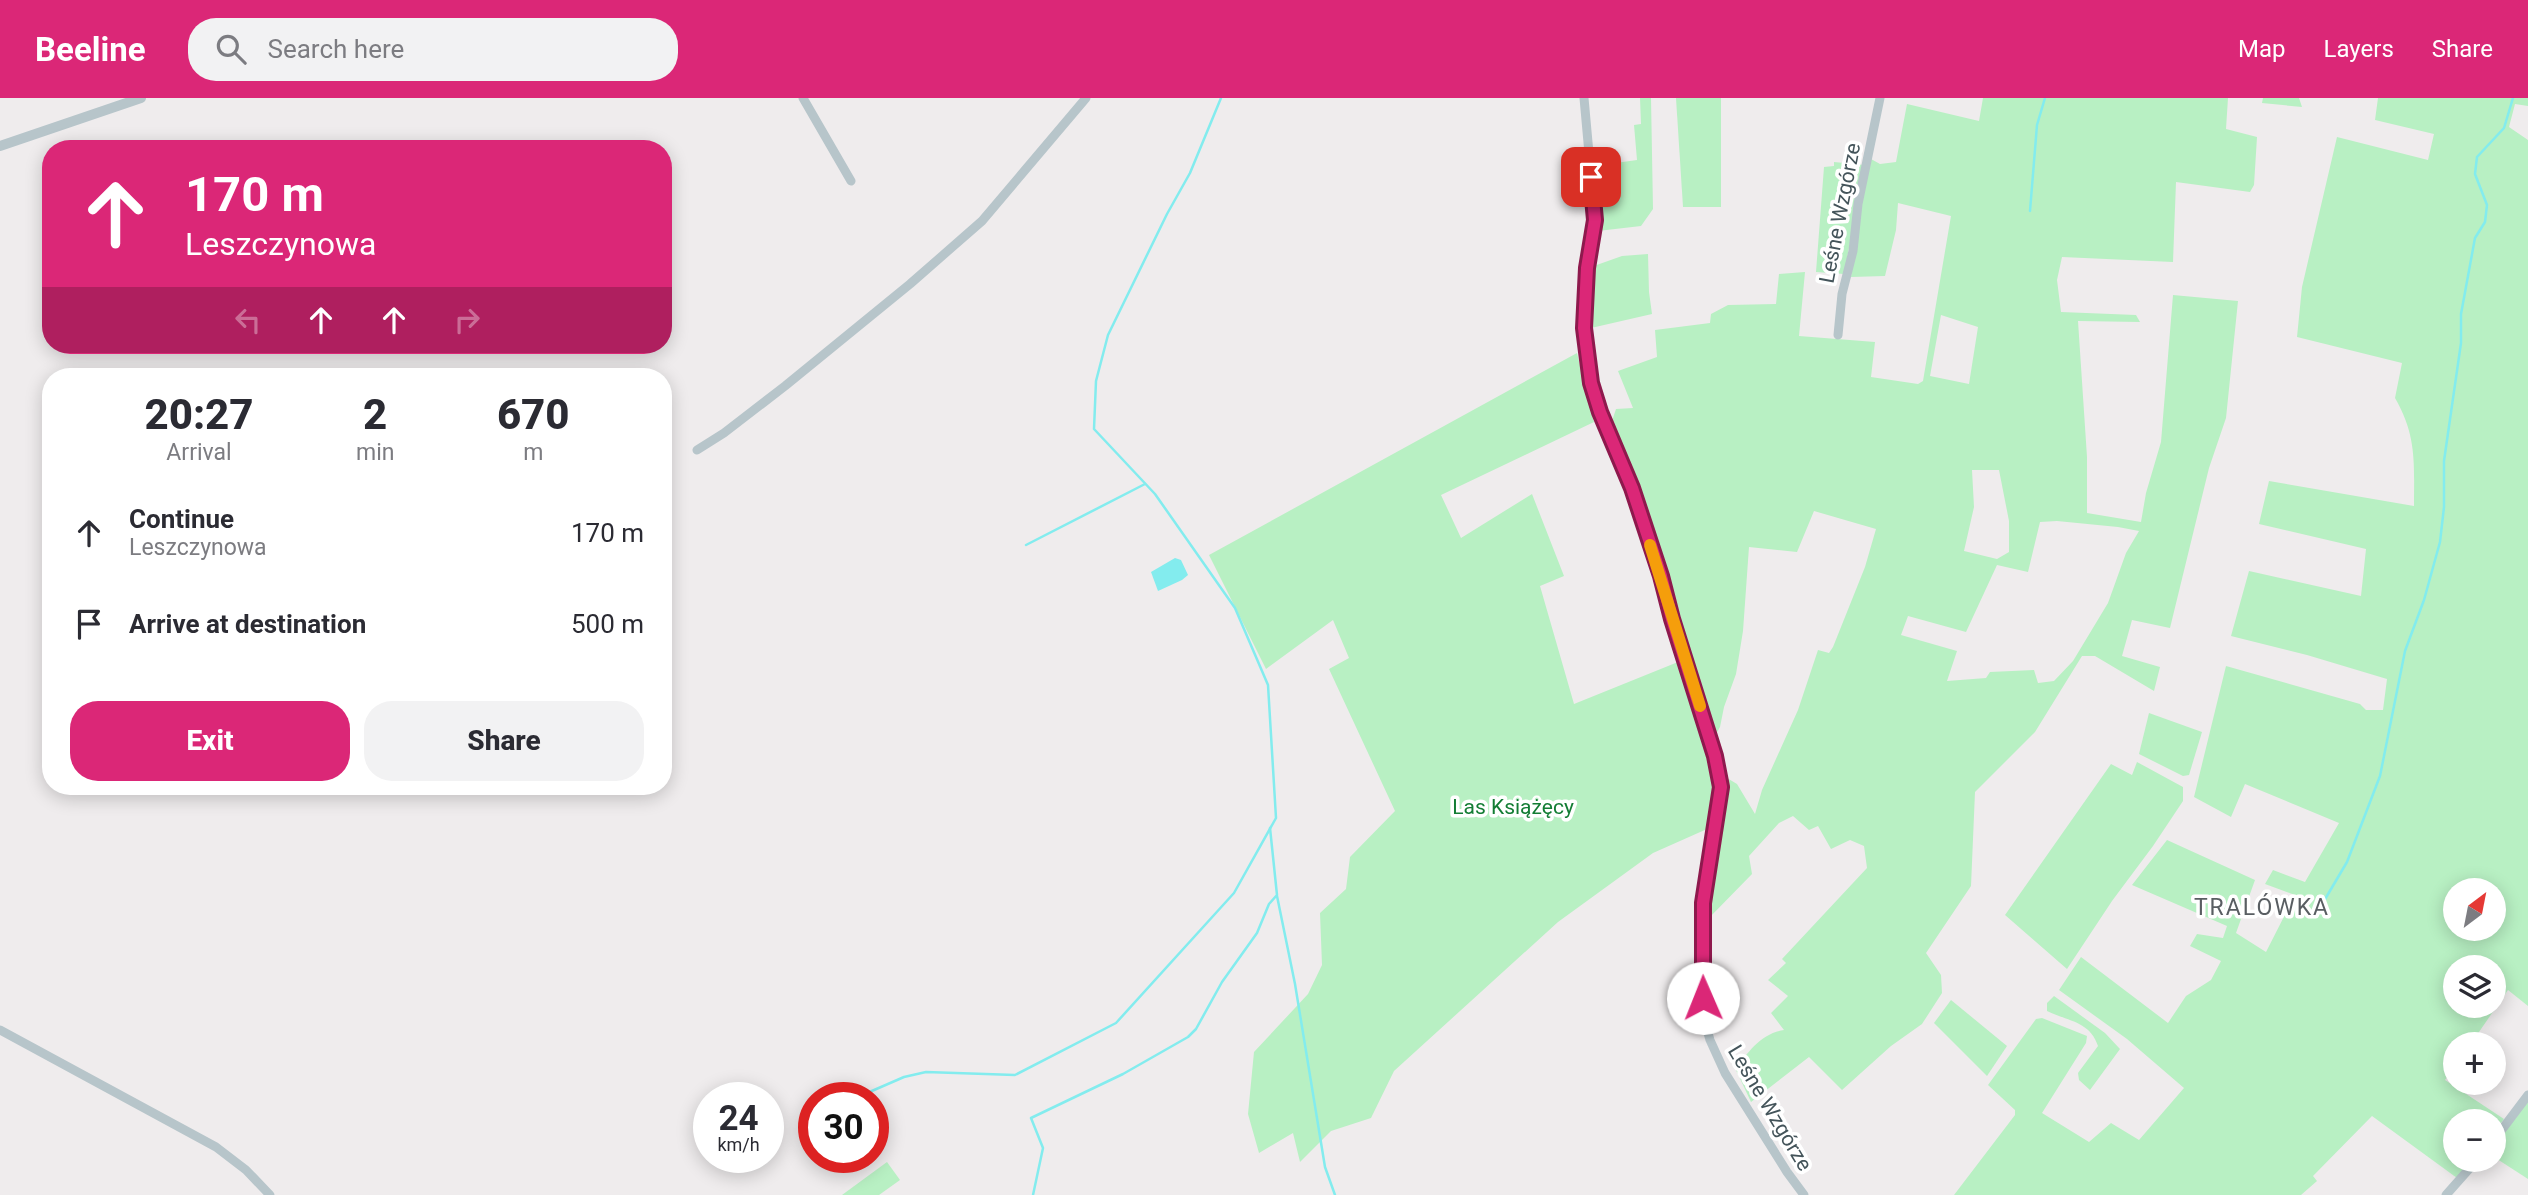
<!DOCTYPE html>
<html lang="en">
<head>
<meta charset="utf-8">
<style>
  body { margin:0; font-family:Roboto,sans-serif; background:#f2f2f3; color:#2b2b33; height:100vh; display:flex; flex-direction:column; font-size:26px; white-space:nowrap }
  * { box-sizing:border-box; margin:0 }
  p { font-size:23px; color:#7c7c81 }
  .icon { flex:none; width:38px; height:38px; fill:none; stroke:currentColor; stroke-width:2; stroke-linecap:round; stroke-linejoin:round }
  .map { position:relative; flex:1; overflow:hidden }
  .side { position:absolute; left:42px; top:270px; width:630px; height:427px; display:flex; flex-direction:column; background:#fff; border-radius:28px; box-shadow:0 4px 18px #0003 }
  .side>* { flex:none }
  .guide { position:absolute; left:42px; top:42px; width:630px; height:214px; border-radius:28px; box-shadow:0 4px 18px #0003; background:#db2777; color:#fff; overflow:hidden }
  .needle { width:46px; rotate:32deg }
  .buttons { position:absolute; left:2443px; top:780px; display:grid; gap:14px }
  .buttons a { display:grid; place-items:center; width:63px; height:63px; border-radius:50%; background:#fff; box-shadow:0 4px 18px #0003; font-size:35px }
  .speed { position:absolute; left:693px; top:984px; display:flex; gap:14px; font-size:35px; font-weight:700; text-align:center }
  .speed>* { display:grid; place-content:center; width:91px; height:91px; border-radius:50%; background:#fff; box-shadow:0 4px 18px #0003; line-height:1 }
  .speed small { font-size:18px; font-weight:400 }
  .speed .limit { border:10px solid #d22; background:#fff; color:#111 }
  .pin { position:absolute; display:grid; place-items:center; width:60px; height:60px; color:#fff; margin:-30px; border-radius:14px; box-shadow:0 4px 10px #0006 }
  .me { position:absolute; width:77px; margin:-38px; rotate:359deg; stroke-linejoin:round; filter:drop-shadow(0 0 5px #0008) }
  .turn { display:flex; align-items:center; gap:24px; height:147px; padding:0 28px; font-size:32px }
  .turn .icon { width:91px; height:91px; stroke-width:2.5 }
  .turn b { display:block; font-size:49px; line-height:60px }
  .lanes { display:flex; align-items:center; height:66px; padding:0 28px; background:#0003; justify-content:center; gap:35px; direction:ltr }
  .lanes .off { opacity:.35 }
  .eta { display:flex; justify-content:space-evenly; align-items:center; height:119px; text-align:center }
  .eta b { font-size:42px; font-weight:800; line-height:49px }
  .action { display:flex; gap:14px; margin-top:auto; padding:14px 28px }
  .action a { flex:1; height:80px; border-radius:28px; background:#db2777; color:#fff; font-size:28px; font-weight:800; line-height:80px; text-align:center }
  .action a+a { background:#f2f2f3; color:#2b2b33 }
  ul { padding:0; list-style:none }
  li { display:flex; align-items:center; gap:21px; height:91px; padding:0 28px }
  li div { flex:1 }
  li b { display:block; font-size:26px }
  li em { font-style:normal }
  header { display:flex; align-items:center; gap:42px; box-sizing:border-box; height:98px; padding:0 35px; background:#db2777; color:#fff }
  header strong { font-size:33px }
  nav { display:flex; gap:38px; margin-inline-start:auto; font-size:24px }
  .search { width:490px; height:63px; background:#f2f2f3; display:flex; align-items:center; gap:18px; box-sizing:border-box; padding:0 24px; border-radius:28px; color:#7c7c81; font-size:26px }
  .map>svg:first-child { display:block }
</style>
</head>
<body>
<header>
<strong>Beeline</strong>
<div class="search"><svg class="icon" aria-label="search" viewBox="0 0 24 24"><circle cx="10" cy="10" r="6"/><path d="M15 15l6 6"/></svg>Search here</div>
<nav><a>Map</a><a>Layers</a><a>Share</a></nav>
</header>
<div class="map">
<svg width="2528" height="1097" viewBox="0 0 2528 1097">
  <rect width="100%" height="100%" fill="#efeced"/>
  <g fill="#b8f0c3" fill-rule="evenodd">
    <path d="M1640 0H1651L1653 111 1641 128 1598 133 1597 76 1594 68 1637 62 1634 27 1641 26Z"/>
    <path d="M1676 0H1721V109H1683Z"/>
    <path d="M1983 0H2228L2226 31 2257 39 2254 87 2250 94 2176 84 2173 164 2062 159 2057 182 2061 214 2136 217 2140 224 2078 223 2087 359V415L2141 424 2146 395 2161 344 2173 197 2238 203 2226 320 2209 370 2170 530 2132 522 2122 558 2160 569 2154 593 2095 558H2082L2035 634 1975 694 1971 788 1926 855 1941 877 1942 895 1922 926 1891 948 1842 992 1809 959 1751 1004 1736 972C1747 954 1762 935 1784 932L1771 915 1788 898 1768 882 1786 865 1782 861 1867 770 1864 748 1850 742 1831 751 1818 728 1809 732 1793 718 1779 725 1749 758 1752 776 1709 820 1717 735 1724 706 1727 680 1737 686 1755 716 1762 692 1798 612 1818 552 1829 555 1833 549 1865 469 1876 431 1814 413 1797 454 1749 449 1743 533 1736 576 1724 609 1720 629 1716 636 1701 602 1678 529 1672 502 1637 392 1611 326 1616 311 1633 310 1618 273 1657 259 1655 232 1710 225 1711 216 1728 207 1776 206 1779 176 1805 174 1799 238 1875 244 1871 279 1918 286 1923 283 1951 118 1898 105 1896 132 1885 178 1851 179 1863 92 1871 61 1880 66 1896 64 1907 6 1979 23ZM1941 217 1978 229 1969 286 1930 278ZM1972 372H1999L2009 423V454L1997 461 1964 453 1974 409ZM2057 423 2118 429 2139 433 2126 455 2108 505 2073 563 2054 583 2038 585 2034 572 1990 574 1986 580 1947 583 1957 553 1901 537 1908 518 1966 534 1997 467 2028 474 2040 424Z"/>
    <path d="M2263 0H2299L2302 9 2262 5Z"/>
    <path d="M2378 0H2528V8L2515 6 2509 29 2528 42V908L2508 892 2470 947H2455V968L2445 982 2504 1021 2494 1034V1024H2455V1062H2471L2457 1080 2372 1018 2313 1078 2317 1083 2301 1097H1954L2015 1017V1012L1988 987 2036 921 2042 920 2087 938 2086 945 2042 1015 2089 1044 2111 1025 2139 1042 2184 990 2127 941 2059 892 2081 859 2168 925 2186 898 2211 882 2221 863 2190 848 2197 836 2223 840 2227 828 2132 787 2167 742 2255 782 2236 835 2266 854 2295 797 2265 786 2273 772 2305 784 2339 725 2245 686 2231 719 2194 699 2226 568 2360 606 2366 612H2383L2387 581 2307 557 2231 538 2249 473 2361 498 2366 451 2259 426 2269 383 2414 408C2414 366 2417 338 2395 300L2402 265 2297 239 2302 189 2337 39 2428 62 2434 36 2375 22ZM2455 793H2494V831H2455ZM2455 870H2494V908H2455Z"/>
    <path d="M1834 64 1865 67 1855 94 1854 124 1844 176 1816 174 1824 69 1834 68Z"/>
    <path d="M1648 156 1649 194 1652 216 1591 230 1589 204 1591 169 1622 158Z"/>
    <path d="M1577 255 1594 324 1441 397 1461 440 1532 396 1564 478 1540 488 1574 606 1678 564 1713 674 1714 690 1707 731 1653 755 1558 824 1394 973 1371 1020 1331 1033 1300 1064 1293 1035 1259 1055 1248 1016 1254 954 1308 896 1322 867 1320 815 1346 791 1350 759 1395 713 1329 571 1349 560 1333 522 1266 571 1209 457Z"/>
    <path d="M2149 615 2202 634 2189 677 2183 678 2139 656Z"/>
    <path d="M2137 664 2183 689V703L2153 748 2112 803 2067 871 2005 817 2111 666 2132 677Z"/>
    <path d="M2054 898 2105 935 2120 951 2090 992 2079 982 2078 975 2098 948C2090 923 2067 923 2047 913V905Z"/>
    <path d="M1951 902 2007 948 1987 978 1934 925Z"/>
    <path d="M2528 1003V1081L2494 1059V1048Z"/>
    <path d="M887 1064 900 1082 879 1097H842Z"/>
  </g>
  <path fill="#83ecee" d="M1175 460 1181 462 1188 477 1182 482 1158 493 1151 474Z"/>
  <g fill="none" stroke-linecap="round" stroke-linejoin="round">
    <g stroke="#83ecee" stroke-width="2.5">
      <path d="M2030 113 2037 27 2045 0"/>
      <path d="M1026 447 1145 386"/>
      <path d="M1277 798 1295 886 1325 1069 1335 1097"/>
      <path d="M2321 808 2347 764 2380 678 2405 553 2424 502 2440 444 2444 409V363L2461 245V216L2475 140 2485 124 2487 107 2475 76 2477 59 2504 30 2513 0"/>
      <path d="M858 999 904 979 926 974 1015 977 1116 925 1234 795 1276 720 1268 587 1235 510 1155 396 1094 331 1096 283 1108 237 1167 116 1190 75 1221 0"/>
      <path d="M1033 1097 1043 1050 1031 1020 1123 976 1188 939 1196 931 1222 884 1257 835 1269 806 1277 797 1270 730"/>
    </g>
    <g stroke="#b7c5ca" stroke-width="9">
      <path d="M803 0 851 83"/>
      <path d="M1584 0 1595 122 1587 170 1585 230 1591 285 1600 314 1631 390 1661 478 1672 521 1715 658 1721 689 1703 805V894L1706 928 1710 942 1725 975 1787 1074 1804 1097"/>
      <path d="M1838 237 1842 196 1853 153 1858 106 1880 0"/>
      <path d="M697 352 724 335 785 288 910 186 982 123 1086 0"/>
      <path d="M0 932 216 1049 246 1072 270 1097"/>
      <path d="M2494 1042 2528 997"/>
      <path d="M2446 1097 2477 1062"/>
    </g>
    <path stroke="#b7c5ca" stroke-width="10" d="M0 48 141 0"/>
  </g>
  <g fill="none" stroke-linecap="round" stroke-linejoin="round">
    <defs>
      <path id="route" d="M1591 79 1595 122 1587 170 1584 230 1591 285 1600 314 1632 390 1661 478 1672 521 1715 658 1721 689 1703 805V900"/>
    </defs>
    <use href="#route" stroke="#8e194d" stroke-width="18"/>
    <use href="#route" stroke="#db2777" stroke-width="12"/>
    <path stroke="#f59e0b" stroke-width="12" d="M1650 447 1700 608"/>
  </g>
  <g text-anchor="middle" stroke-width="7" stroke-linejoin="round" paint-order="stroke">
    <g font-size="21" fill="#44545a" stroke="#fff">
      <text transform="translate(1840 115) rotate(-79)" y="7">Leśne Wzgórze</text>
      <text transform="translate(1770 1010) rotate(59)" y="7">Leśne Wzgórze</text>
    </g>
    <g font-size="21" fill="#137d34" stroke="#fff">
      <text x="1513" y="716">Las Książęcy</text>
    </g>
    <g font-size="23" letter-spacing="2" fill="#595e62" stroke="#fff">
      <text x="2262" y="817">TRALÓWKA</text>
    </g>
  </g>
</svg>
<div class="buttons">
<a><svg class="needle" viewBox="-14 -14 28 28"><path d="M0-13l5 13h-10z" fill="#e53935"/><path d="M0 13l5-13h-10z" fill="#7c7c81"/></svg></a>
<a><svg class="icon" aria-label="layers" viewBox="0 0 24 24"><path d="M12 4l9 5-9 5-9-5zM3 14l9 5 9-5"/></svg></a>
<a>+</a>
<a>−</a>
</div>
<div class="speed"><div>24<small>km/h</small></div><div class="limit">30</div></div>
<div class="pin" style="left:1591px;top:79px;background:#d93025"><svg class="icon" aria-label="arrive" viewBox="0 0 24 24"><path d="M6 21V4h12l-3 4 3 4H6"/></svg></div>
<svg class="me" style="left:1703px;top:900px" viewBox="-20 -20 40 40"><circle r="19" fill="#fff"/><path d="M0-13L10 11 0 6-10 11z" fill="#db2777"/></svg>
<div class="guide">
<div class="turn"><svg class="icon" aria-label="ahead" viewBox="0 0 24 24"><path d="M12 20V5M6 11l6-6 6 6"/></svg><div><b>170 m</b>Leszczynowa</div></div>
<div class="lanes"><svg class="icon off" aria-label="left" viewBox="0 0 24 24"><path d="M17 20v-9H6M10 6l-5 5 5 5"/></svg><svg class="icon" aria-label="ahead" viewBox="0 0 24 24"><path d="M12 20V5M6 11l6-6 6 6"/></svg><svg class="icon" aria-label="ahead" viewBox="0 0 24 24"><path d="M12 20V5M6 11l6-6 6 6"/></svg><svg class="icon off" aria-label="right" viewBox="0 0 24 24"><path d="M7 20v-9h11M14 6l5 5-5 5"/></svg></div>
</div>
<section class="side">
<div class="eta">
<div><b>20:27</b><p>Arrival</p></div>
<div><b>2</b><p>min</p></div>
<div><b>670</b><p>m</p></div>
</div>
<ul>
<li><svg class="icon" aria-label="ahead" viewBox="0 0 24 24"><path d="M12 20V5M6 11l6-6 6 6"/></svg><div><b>Continue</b><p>Leszczynowa</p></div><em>170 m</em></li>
<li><svg class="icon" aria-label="arrive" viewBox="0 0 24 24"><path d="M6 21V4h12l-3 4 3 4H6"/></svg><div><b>Arrive at destination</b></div><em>500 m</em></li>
</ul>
<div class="action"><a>Exit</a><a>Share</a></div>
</section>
</div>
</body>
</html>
